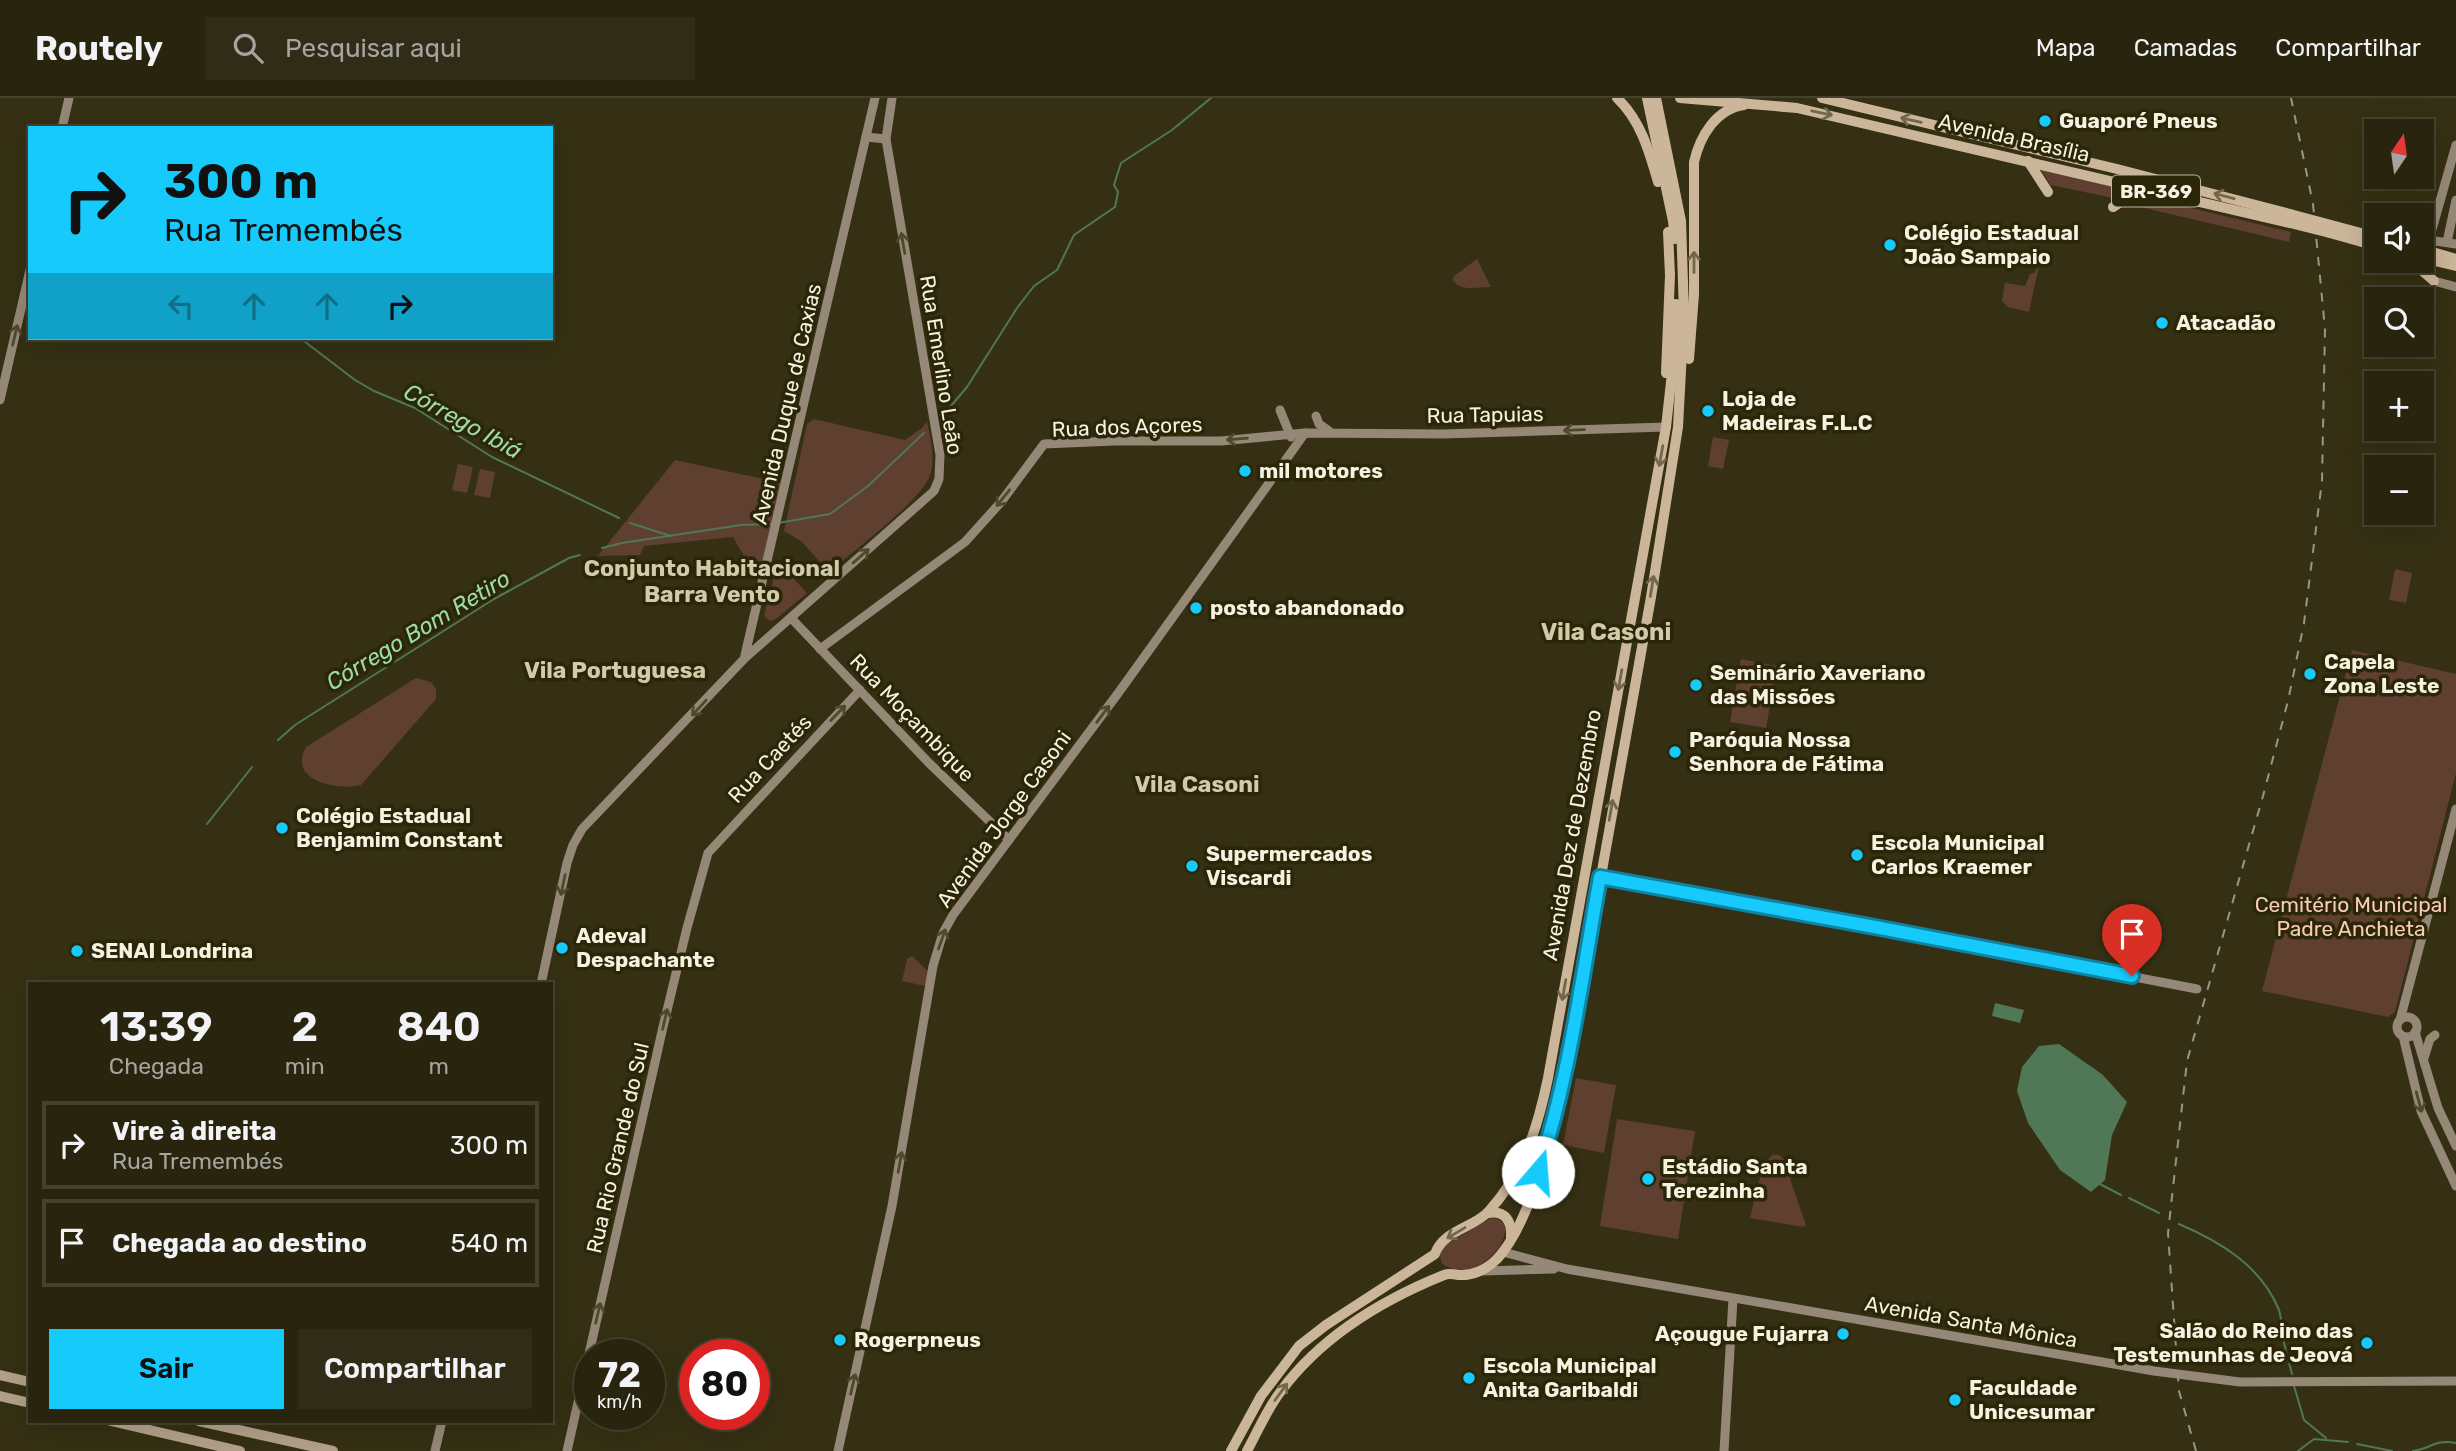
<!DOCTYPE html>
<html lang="pt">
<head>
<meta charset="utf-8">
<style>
  body { margin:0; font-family:Rubik,sans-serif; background:#302c17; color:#f1f3f6; height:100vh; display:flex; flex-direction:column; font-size:26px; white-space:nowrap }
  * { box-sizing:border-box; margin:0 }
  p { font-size:23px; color:#a5a49e }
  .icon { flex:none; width:38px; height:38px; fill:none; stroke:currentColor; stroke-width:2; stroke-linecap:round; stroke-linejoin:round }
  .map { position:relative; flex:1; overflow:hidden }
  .side { position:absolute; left:28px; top:884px; width:525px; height:441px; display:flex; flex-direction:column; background:#28240e; border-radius:0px; box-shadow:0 7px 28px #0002,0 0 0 2px #44412e }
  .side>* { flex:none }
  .hud { position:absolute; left:28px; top:28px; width:525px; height:214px; border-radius:0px; box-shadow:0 7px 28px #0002,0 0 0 2px #44412e; background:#16cafb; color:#111; overflow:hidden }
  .needle { width:46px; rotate:13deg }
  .fabs { position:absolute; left:2364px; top:21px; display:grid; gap:14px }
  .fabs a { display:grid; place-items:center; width:70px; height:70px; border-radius:0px; background:#28240e; box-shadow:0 7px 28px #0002,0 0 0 2px #44412e; font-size:35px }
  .speed { position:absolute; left:574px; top:1241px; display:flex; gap:14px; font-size:35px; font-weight:700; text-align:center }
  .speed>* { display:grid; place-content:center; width:91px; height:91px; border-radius:50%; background:#28240e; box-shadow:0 7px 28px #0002,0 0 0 2px #44412e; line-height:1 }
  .speed small { font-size:18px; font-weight:400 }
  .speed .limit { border:10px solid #d22; background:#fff; color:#111 }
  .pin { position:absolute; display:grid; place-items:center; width:60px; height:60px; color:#fff; margin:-72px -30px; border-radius:50% 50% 50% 0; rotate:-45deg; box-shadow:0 0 7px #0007 }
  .pin .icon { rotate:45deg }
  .me { position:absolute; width:77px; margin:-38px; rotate:18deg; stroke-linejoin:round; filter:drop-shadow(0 0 5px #0008) }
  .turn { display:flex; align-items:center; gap:24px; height:147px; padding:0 21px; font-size:32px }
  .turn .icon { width:91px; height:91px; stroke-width:2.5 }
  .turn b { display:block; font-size:49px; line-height:60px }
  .lanes { display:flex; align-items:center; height:66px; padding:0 21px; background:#0003; justify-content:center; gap:35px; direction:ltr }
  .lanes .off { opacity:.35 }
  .eta { display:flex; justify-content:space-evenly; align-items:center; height:119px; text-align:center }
  .eta b { font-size:42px; font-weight:600; line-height:49px }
  .button { display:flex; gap:14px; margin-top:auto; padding:14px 21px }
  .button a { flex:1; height:80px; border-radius:0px; background:#16cafb; color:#111; font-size:28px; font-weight:600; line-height:80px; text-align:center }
  .button a+a { background:#302c17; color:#f1f3f6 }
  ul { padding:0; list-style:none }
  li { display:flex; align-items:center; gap:21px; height:88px; margin:0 14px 10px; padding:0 7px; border:4px solid #44412e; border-radius:0px }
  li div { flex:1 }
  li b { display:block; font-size:26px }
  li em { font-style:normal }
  header { display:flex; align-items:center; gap:42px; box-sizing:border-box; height:98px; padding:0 35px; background:#28240e; border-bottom:2px solid #44412e }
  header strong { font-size:33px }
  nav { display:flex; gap:38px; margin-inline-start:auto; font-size:24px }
  .search { width:490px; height:63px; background:#302c17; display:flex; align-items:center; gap:18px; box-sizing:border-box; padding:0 24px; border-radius:0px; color:#a5a49e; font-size:26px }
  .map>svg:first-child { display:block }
</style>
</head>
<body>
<header>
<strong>Routely</strong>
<div class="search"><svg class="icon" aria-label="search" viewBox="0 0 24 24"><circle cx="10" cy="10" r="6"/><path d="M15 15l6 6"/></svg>Pesquisar aqui</div>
<nav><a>Mapa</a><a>Camadas</a><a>Compartilhar</a></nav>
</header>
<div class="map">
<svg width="2456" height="1353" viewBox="0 0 2456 1353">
  <rect width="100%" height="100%" fill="#353013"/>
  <g fill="#5f3f2f">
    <path d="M2040 71 2123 91 2113 100 2051 87Z"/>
    <path d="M2141 98 2291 134 2289 144 2128 106Z"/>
    <path d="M1477 161 1491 189C1478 189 1460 194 1453 182L1454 178Z"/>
    <path d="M2039 168 2029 214 2008 209 2002 203 2005 185 2025 188 2030 176 2034 175Z"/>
    <path d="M814 321 905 342 922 330 927 323C930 340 936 360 930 377 922 402 852 454 829 474L801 443 784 433 807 326Z"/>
    <path d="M1713 339 1729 342 1723 371 1708 368Z"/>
    <path d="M675 362 783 385 760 486 733 439 644 448 640 457 598 458Z"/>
    <path d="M458 366 473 369 467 395 452 392Z"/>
    <path d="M480 371 495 374 490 400 474 397Z"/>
    <path d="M778 464 807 495 776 521 770 523 764 518Z"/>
    <path d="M2395 471 2412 475 2406 505 2389 502Z"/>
    <path d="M2352 552 2456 576V675L2395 914 2388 919 2262 893Z"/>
    <path d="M1741 561 1777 568 1766 630 1730 624Z"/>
    <path d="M416 580 431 584 436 591V601L361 687C338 693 287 683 306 649Z"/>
    <path d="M912 858 929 874 925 888 902 883 907 861Z"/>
    <path d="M1576 980 1616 987 1604 1055 1563 1047Z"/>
    <path d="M1617 1021 1695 1033 1678 1141 1600 1128Z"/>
    <path d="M1772 1057H1779L1787 1064 1791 1084 1806 1127 1803 1129 1750 1120 1763 1068Z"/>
    <path d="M1491 1120C1529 1121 1483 1192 1442 1166L1440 1158 1445 1147Z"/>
  </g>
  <g fill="#507756">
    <path d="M1995 905 2024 912 2020 925 1992 918Z"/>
    <path d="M2059 946 2103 977 2127 1004 2112 1037 2105 1082 2091 1094 2060 1072 2028 1025 2017 993 2022 969 2039 948Z"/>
  </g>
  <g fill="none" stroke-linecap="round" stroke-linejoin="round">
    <g stroke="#507756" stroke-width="2">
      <path d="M300 240 355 282 374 293 415 310 492 359 619 420"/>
      <path d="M945 315 967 289 1017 210 1034 188 1057 172 1074 137 1115 109 1118 94 1114 87 1121 65 1172 32 1211 0"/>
      <path d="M630 425 671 438"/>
      <path d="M778 425 830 416 868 388 924 335"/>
      <path d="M602 450 622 445 741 427 773 426"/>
      <path d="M278 642 295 627 494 501 569 460 580 457"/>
      <path d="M207 726 252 669"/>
      <path d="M2100 1086 2121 1097"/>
      <path d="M2129 1100 2159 1115"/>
      <path d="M2179 1126C2221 1144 2261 1168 2279 1212 2282 1221 2281 1231 2283 1239 2285 1252 2289 1264 2292 1276"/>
      <path d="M2294 1288 2304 1322 2326 1340"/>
      <path d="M2357 1346 2392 1353"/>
      <path d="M2298 1353 2314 1341 2348 1344"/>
      <path d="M2413 1353C2431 1351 2434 1341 2456 1345"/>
    </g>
    <g stroke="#968876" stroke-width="9">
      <path d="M62 30 69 0"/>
      <path d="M866 39 886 41"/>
      <path d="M2422 141 2456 146"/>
      <path d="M2429 142 2456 47"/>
      <path d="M2447 144 2456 102"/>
      <path d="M2434 183 2456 189"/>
      <path d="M0 302 30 172"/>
      <path d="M1280 312 1291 339"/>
      <path d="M1316 318 1319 326 1329 333"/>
      <path d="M791 520 929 665 1009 742"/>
      <path d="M820 551 965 444 1001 404 1044 346 1114 343H1221L1305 335 1443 336 1666 329"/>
      <path d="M745 557 875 0"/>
      <path d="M1599 779 1875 829 2197 891"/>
      <path d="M541 886 567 765 573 747 582 731 745 560 934 393 939 381 940 357 886 41 892 0"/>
      <circle cx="2407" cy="929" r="10"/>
      <path d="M2400 922 2456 711"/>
      <path d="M2415 934 2438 1010 2456 1048"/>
      <path d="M2403 938 2421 1013 2456 1088"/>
      <path d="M2424 960 2430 941 2435 937"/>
      <path d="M1503 1154 1567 1171 2154 1273 2240 1284 2456 1283"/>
      <path d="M1481 1173 1554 1171"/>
      <path d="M435 1353 442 1323"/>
      <path d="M567 1353 663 929 687 830 708 755 860 592"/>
      <path d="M838 1353 892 1108 933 868 943 835 953 817 1119 594 1305 335"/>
      <path d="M1724 1353 1733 1201"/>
    </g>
    <g stroke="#b3a089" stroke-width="10">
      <path d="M0 1277 30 1284"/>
      <path d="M0 1298 30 1305"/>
      <path d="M111 1323 240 1353"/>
      <path d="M199 1323 333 1353"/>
    </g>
    <g stroke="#ccb69a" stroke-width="10">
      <path d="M1617 0C1641 23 1649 53 1658 84"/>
      <path d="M1647 0 1673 123 1675 141"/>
      <path d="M1680 0 1797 10 2290 125"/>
      <path d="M1822 0 2117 71 2290 116"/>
      <path d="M2028 63 2048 94"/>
      <path d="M2113 109 2128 99 2148 95"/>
      <path d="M2330 135 2376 148"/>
      <path d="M2422 151 2456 161"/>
      <path d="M2422 160 2456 168"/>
      <path d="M2406 163 2418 169 2434 183"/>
      <path d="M1689 261 1694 196V64C1700 38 1716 11 1744 7"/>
      <path d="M1666 275 1670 177 1668 134"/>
      <path d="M1488 1115C1505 1112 1512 1123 1511 1139"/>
      <path d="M1231 1353 1261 1298 1299 1248 1326 1227 1435 1156C1443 1132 1474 1130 1489 1113 1524 1075 1538 1028 1548 980L1666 329 1674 257 1676 206"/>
      <path d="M1247 1353C1258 1333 1267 1311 1281 1293 1321 1239 1382 1202 1444 1177 1449 1175 1453 1176 1459 1177 1473 1178 1487 1171 1497 1161 1533 1123 1556 1019 1567 968L1651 499 1678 329 1684 216 1681 123 1656 0"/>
    </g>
    <path stroke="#9a967f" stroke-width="2" stroke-dasharray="9 9" stroke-linecap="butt" d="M2196 1353 2179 1293 2168 1135 2187 963 2263 698 2288 603 2304 525 2322 383 2325 231 2313 106 2291 0"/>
    <g stroke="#ccb69a" stroke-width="10">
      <path d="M2290 116 2376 139"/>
      <path d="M2290 125 2330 135"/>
    </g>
  </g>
  <defs><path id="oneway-shaft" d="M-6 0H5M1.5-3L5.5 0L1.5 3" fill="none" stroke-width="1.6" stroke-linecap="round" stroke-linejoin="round" transform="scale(1.75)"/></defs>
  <g stroke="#73674a">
    <use href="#oneway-shaft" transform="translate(1822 15) rotate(12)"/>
    <use href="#oneway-shaft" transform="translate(1911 22) rotate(-167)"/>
    <use href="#oneway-shaft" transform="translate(2224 98) rotate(-165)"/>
    <use href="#oneway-shaft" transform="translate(1694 164) rotate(-90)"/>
    <use href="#oneway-shaft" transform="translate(1661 358) rotate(100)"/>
    <use href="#oneway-shaft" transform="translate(1652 488) rotate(-81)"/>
    <use href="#oneway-shaft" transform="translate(1620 582) rotate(100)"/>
    <use href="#oneway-shaft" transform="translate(1611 712) rotate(-80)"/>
    <use href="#oneway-shaft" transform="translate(1564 892) rotate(100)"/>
    <use href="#oneway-shaft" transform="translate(1456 1135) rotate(149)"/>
    <use href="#oneway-shaft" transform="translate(1281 1294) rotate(-54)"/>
  </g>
  <g stroke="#50482e">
    <use href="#oneway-shaft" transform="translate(903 145) rotate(-100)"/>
    <use href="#oneway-shaft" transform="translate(15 237) rotate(-77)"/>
    <use href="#oneway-shaft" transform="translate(1574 332) rotate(178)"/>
    <use href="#oneway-shaft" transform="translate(1237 341) rotate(175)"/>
    <use href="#oneway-shaft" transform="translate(1003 400) rotate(129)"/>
    <use href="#oneway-shaft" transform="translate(861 458) rotate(-41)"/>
    <use href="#oneway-shaft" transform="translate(699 610) rotate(133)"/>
    <use href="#oneway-shaft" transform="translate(838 615) rotate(-46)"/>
    <use href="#oneway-shaft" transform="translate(1103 616) rotate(-53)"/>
    <use href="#oneway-shaft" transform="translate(563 787) rotate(102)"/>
    <use href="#oneway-shaft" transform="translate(942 841) rotate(-70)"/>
    <use href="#oneway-shaft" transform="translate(665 921) rotate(-77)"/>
    <use href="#oneway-shaft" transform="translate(2419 1004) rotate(75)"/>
    <use href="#oneway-shaft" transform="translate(900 1064) rotate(-80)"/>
    <use href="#oneway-shaft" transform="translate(598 1215) rotate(-77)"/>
    <use href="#oneway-shaft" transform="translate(853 1286) rotate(-77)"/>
  </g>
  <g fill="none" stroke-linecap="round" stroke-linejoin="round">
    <defs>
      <path id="route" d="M1538 1074C1570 978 1582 878 1600 779L1875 829 2132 878"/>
    </defs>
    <use href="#route" stroke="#0e83a3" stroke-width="18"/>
    <use href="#route" stroke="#16cafb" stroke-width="12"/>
  </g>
  <g fill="#16cafb" stroke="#2b2608" stroke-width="2.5">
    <circle cx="2045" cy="23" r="7"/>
    <circle cx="1890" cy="147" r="7"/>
    <circle cx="2162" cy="225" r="7"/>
    <circle cx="1708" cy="313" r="7"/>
    <circle cx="1245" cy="373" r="7"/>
    <circle cx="1196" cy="510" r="7"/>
    <circle cx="2310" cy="576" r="7"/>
    <circle cx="1696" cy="587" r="7"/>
    <circle cx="1675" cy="654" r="7"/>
    <circle cx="282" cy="730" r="7"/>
    <circle cx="1857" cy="757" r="7"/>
    <circle cx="1192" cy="768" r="7"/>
    <circle cx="562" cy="850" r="7"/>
    <circle cx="77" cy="853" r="7"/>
    <circle cx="1648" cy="1081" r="7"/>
    <circle cx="1843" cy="1236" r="7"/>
    <circle cx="840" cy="1242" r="7"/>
    <circle cx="2367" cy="1245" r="7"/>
    <circle cx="1469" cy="1280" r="7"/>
    <circle cx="1955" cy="1302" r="7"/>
  </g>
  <g text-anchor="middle" stroke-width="7" stroke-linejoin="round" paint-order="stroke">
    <rect fill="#2b2608" stroke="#b8b5a0" stroke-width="2" x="2112" y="77.5" width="88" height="31" rx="5"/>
    <g font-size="19" font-weight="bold" fill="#f5f2e1">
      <text x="2156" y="100">BR-369</text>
    </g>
    <g font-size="21" font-weight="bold" fill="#f5f2e1" stroke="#2b2608" text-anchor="start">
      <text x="2059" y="30">Guaporé Pneus</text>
      <text x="1904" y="142">Colégio Estadual<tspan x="1904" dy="24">João Sampaio</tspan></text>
      <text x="2176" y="232">Atacadão</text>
      <text x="1722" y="308">Loja de<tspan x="1722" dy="24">Madeiras F.L.C</tspan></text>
      <text x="1259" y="380">mil motores</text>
      <text x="1210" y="517">posto abandonado</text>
      <text x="2324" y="571">Capela<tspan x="2324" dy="24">Zona Leste</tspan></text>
      <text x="1710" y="582">Seminário Xaveriano<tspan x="1710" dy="24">das Missões</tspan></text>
      <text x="1689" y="649">Paróquia Nossa<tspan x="1689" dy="24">Senhora de Fátima</tspan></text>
      <text x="296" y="725">Colégio Estadual<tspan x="296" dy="24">Benjamim Constant</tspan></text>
      <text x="1871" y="752">Escola Municipal<tspan x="1871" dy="24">Carlos Kraemer</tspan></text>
      <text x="1206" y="763">Supermercados<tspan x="1206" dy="24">Viscardi</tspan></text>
      <text x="576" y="845">Adeval<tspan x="576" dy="24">Despachante</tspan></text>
      <text x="91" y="860">SENAI Londrina</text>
      <text x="1662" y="1076">Estádio Santa<tspan x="1662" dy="24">Terezinha</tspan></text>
      <text x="2353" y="1240" text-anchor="end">Salão do Reino das<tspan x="2353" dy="24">Testemunhas de Jeová</tspan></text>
      <text x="1829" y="1243" text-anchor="end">Açougue Fujarra</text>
      <text x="854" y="1249">Rogerpneus</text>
      <text x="1483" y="1275">Escola Municipal<tspan x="1483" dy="24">Anita Garibaldi</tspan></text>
      <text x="1969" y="1297">Faculdade<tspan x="1969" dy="24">Unicesumar</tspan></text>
    </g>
    <g font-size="21" fill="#f5f2e1" stroke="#2b2608">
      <text transform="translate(2014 40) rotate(13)" y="7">Avenida Brasília</text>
      <text transform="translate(941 267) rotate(81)" y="7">Rua Emerlino Leão</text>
      <text transform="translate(787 306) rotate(-77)" y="7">Avenida Duque de Caxias</text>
      <text transform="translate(1485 317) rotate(-1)" y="7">Rua Tapuias</text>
      <text transform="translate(1127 329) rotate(-2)" y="7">Rua dos Açores</text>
      <text transform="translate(912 620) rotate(46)" y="7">Rua Moçambique</text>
      <text transform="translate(770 661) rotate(-47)" y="7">Rua Caetés</text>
      <text transform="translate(1004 721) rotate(-54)" y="7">Avenida Jorge Casoni</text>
      <text transform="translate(1572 737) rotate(-80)" y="7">Avenida Dez de Dezembro</text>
      <text transform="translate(618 1050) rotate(-77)" y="7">Rua Rio Grande do Sul</text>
      <text transform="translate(1971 1224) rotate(10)" y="7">Avenida Santa Mônica</text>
    </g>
    <g font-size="21" fill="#f8ccb6" stroke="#2b2608">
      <text x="2351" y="814">Cemitério Municipal<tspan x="2351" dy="24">Padre Anchieta</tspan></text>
    </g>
    <g font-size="23" font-style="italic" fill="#9cdba6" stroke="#2b2608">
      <text transform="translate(463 323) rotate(29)" y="8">Córrego Ibiá</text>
      <text transform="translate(418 532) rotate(-31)" y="8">Córrego Bom Retiro</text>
    </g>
    <g font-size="23" font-weight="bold" fill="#d1cba9" stroke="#2b2608">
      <text x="712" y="478">Conjunto Habitacional<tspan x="712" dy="26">Barra Vento</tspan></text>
      <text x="615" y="580">Vila Portuguesa</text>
      <text x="1197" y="694">Vila Casoni</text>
    </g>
    <g font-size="24" font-weight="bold" fill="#d1cba9" stroke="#2b2608">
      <text x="1606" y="542">Vila Casoni</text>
    </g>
  </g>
</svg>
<div class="fabs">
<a><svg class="needle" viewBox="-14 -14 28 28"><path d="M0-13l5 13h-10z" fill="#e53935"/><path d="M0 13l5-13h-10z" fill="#a5a49e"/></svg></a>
<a><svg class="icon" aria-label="sound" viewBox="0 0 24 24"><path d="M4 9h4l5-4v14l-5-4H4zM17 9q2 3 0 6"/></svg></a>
<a><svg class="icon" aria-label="search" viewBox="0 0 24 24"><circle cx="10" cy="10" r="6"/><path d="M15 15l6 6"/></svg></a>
<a>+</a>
<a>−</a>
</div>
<div class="speed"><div>72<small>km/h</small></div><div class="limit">80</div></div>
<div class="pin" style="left:2132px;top:878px;background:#d93025"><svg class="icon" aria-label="arrive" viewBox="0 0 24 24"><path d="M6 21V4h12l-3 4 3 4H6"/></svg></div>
<svg class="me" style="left:1538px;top:1074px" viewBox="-20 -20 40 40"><circle r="19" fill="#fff"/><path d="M0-13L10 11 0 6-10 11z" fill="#16cafb"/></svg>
<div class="hud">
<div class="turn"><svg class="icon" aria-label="right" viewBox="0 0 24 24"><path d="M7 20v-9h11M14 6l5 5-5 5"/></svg><div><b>300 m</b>Rua Tremembés</div></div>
<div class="lanes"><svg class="icon off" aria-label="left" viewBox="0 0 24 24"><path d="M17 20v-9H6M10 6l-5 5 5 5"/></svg><svg class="icon off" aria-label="ahead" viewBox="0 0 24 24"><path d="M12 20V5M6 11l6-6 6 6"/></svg><svg class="icon off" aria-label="ahead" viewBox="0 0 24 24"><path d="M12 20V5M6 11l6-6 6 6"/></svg><svg class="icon" aria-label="right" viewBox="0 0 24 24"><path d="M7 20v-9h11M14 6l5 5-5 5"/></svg></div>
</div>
<section class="side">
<div class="eta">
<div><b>13:39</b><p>Chegada</p></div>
<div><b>2</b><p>min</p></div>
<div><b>840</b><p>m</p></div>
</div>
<ul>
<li><svg class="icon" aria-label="right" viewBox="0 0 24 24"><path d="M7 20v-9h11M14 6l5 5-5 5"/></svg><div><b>Vire à direita</b><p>Rua Tremembés</p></div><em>300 m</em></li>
<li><svg class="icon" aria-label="arrive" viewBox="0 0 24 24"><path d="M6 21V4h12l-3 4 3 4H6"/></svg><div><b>Chegada ao destino</b></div><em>540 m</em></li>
</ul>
<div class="button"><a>Sair</a><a>Compartilhar</a></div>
</section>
</div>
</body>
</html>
